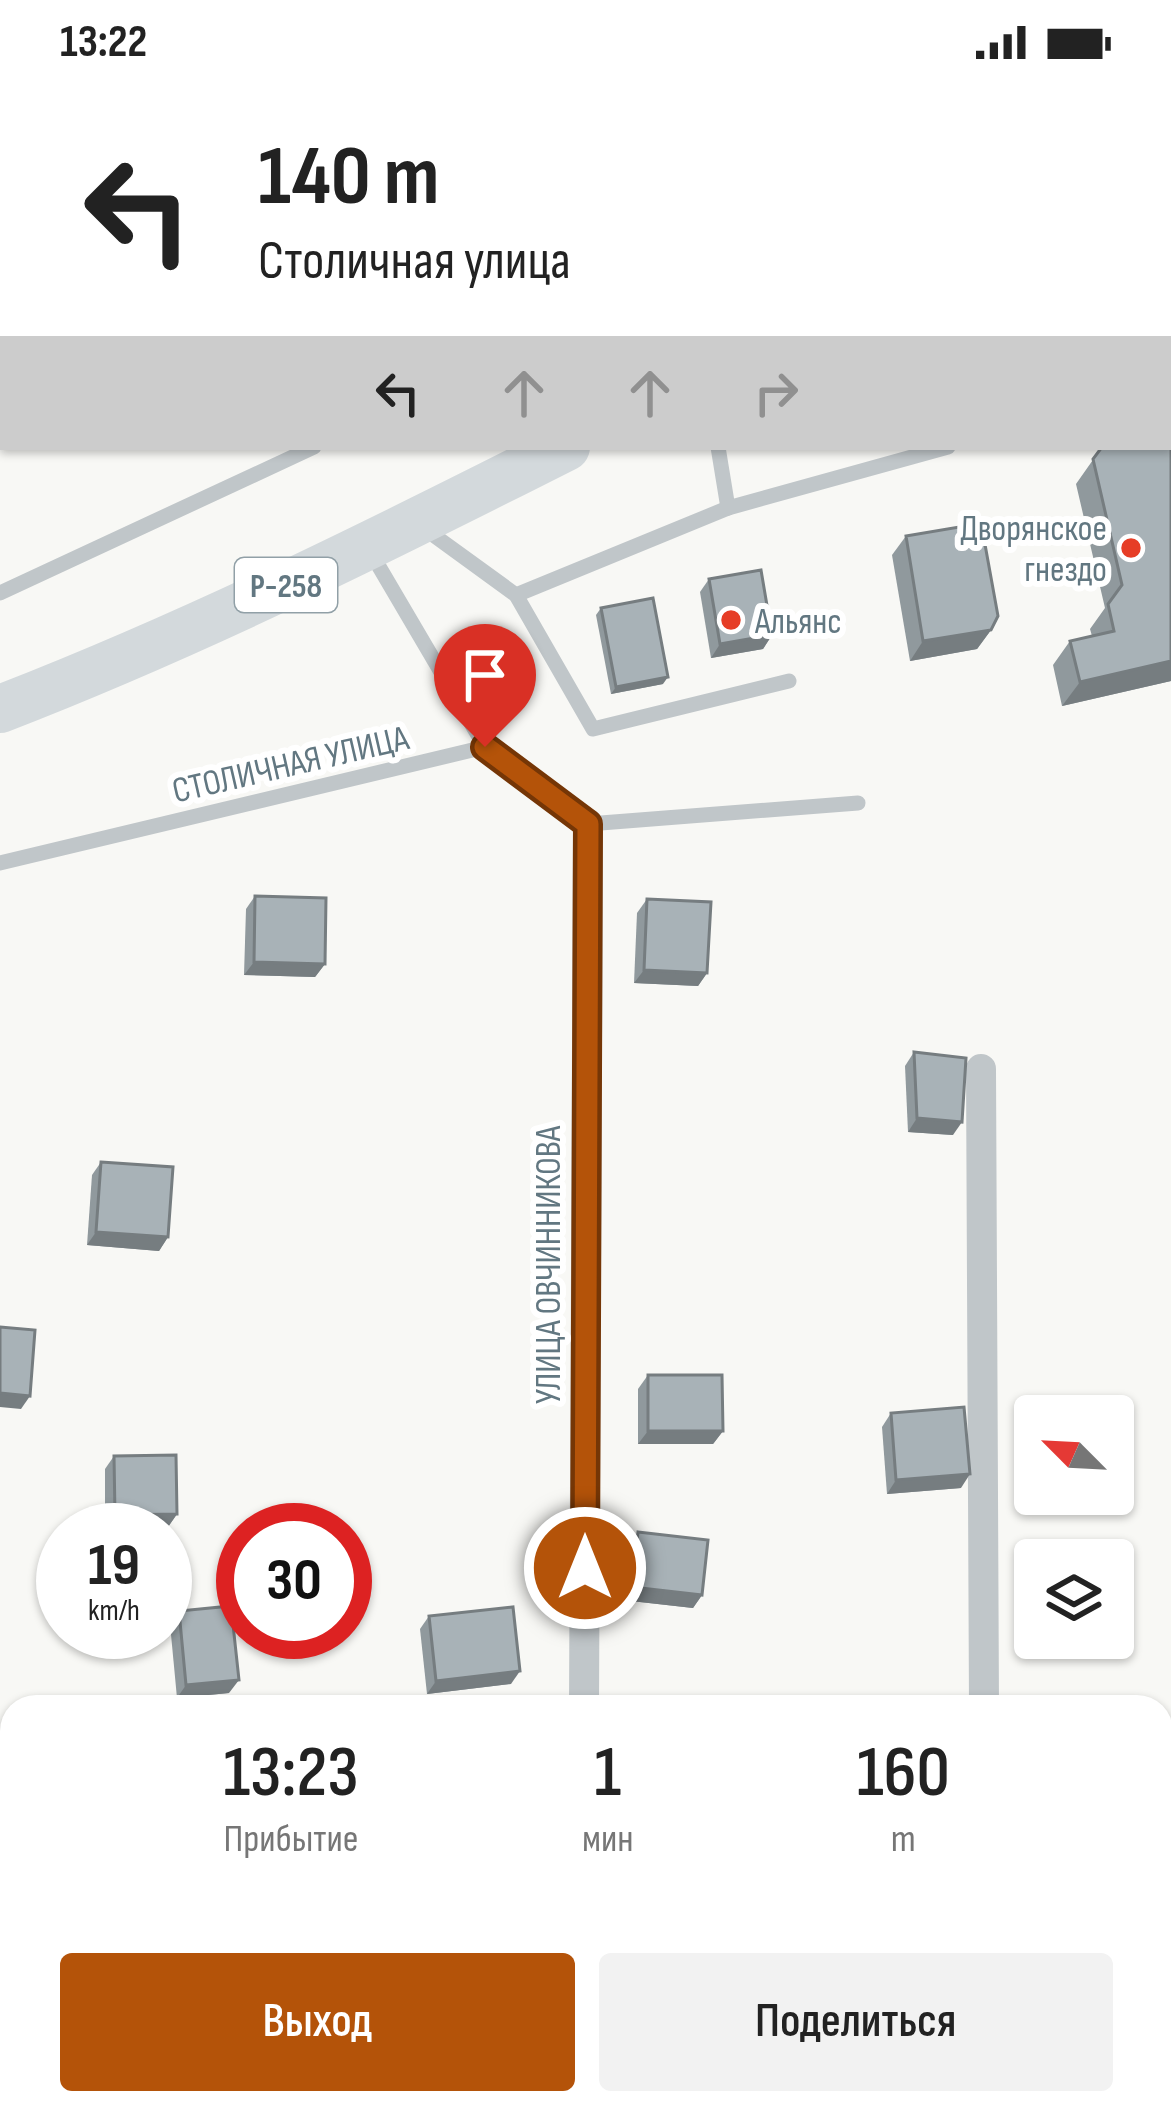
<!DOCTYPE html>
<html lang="ru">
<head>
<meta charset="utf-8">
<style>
  body { margin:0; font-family:"Sofia Sans Condensed",sans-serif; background:#f2f2f2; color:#222; height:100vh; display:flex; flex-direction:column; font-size:45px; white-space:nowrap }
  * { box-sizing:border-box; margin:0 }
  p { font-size:39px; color:#767676 }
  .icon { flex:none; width:66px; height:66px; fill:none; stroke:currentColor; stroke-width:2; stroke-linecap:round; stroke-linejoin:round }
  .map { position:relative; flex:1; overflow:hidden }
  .panel { position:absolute; left:0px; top:1611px; width:1173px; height:420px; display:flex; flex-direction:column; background:#fff; border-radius:36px 36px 0 0; box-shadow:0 3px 9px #0004 }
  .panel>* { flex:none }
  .banner { position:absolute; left:0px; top:0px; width:1173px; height:366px; box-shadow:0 3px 9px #0004; background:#fff; color:#222; overflow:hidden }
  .needle { width:78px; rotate:294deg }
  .tools { position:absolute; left:1014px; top:1311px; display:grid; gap:24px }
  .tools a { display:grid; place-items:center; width:120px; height:120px; border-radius:12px; background:#fff; box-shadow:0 3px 9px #0004; font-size:60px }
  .speed { position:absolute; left:36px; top:1419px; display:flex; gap:24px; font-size:60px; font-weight:700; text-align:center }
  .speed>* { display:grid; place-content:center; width:156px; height:156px; border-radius:50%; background:#fff; box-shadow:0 3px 9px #0004; line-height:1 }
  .speed small { font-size:30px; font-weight:400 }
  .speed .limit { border:18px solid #d22; background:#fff; color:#111 }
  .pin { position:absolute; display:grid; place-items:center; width:102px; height:102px; color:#fff; margin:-123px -51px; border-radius:50% 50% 50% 0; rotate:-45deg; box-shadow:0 0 12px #0007 }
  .pin .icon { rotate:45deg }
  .me { position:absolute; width:132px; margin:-66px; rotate:0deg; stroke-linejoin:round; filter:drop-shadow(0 0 9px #0008) }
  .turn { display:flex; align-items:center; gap:42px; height:252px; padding:0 60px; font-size:54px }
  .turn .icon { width:156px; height:156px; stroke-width:2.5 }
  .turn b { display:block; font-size:84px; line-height:102px }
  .lanes { display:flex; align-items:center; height:114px; padding:0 60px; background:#0003; justify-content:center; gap:60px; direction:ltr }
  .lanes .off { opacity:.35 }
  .eta { display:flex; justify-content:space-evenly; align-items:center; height:204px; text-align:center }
  .eta b { font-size:72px; font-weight:600; line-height:84px }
  .button { display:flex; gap:24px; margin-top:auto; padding:24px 60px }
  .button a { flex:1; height:138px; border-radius:12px; background:#b45309; color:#fff; font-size:48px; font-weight:600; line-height:138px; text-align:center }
  .button a+a { background:#f2f2f2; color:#222 }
  .status { display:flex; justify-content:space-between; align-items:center; height:84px; padding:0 60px; background:#fff; direction:ltr }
  .status svg { height:33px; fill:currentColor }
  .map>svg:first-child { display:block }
</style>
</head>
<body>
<div class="status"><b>13:22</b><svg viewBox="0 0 49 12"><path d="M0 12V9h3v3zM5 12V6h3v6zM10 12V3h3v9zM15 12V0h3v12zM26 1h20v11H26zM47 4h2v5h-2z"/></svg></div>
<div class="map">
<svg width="1171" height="2031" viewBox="0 0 1171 2031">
  <rect width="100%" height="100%" fill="#f8f8f5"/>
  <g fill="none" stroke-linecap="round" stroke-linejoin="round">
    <g stroke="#c0c6c9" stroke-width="15">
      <path d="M11 0V3"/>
      <path d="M1090 3 1095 0"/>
      <path d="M1170 178H1171"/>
      <path d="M0 258 3 255"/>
      <path d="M718 363 728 424"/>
      <path d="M421 442 516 511"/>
      <path d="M371 469 485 663"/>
      <path d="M0 509 314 363"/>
      <path d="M789 597 593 645 516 511 728 424 948 363"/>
      <path d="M0 779 485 663 588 740 858 719"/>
    </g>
    <g stroke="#c0c6c9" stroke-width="30">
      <path d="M981 985 984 1623"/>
      <path d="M584 1623 588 740"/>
      <path d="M1161 1651 1171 1650"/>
      <path d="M0 1726 12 1725"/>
    </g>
    <g stroke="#d3d9dc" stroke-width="48">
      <path d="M1170 47H1171"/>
      <path d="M0 625C194 550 380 457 566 363"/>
    </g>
  </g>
  <g fill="#90999d">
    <path d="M1171 338V597L1062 622 1053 581 1070 557 1092 552 1090 545 1105 524 1076 400 1102 363Z"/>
    <path d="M906 452 991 546 977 565 910 577 892 471Z"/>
    <path d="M709 495 772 551 763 565 711 574 700 508Z"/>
    <path d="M601 524 663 600 611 610 596 531Z"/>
    <path d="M255 812 325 880 315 893 244 891 246 825Z"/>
    <path d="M647 815 707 889 698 902 634 899 637 829Z"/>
    <path d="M914 968 953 1051 908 1048 905 982Z"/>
    <path d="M101 1078 168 1153 159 1167 87 1161 92 1091Z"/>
    <path d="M648 1291 723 1347 713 1360H638V1305Z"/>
    <path d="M891 1329 961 1404 887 1410 882 1343Z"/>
    <path d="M114 1372 177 1430 168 1443 105 1444V1385Z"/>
    <path d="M638 1448 702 1511 693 1524 622 1516 629 1462Z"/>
    <path d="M179 1527 229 1609 177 1614 170 1540Z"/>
    <path d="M429 1532 511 1600 427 1610 420 1545Z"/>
  </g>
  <g fill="#767d80">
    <path d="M991 546 977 565 910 577 923 557Z"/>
    <path d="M772 551 763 565 711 574 720 560Z"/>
    <path d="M1171 577V597L1062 622 1080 598Z"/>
    <path d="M668 593 663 600 611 610 616 603Z"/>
    <path d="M254 878 325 880 315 893 244 891Z"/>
    <path d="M644 886 707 889 698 902 634 899Z"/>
    <path d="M917 1034 962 1038 953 1051 908 1048Z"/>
    <path d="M96 1148 168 1153 159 1167 87 1161Z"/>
    <path d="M0 1309 30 1312 21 1325 0 1323Z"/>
    <path d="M648 1347H723L713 1360H638Z"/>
    <path d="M970 1390 961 1404 887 1410 896 1396Z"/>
    <path d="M177 1430 168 1443 105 1444 115 1431Z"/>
    <path d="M632 1503 702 1511 693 1524 622 1516Z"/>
    <path d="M520 1587 511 1600 427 1610 436 1597Z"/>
    <path d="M239 1596 229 1609 177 1614 186 1601Z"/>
  </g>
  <g fill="#a8b2b7" stroke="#767d80" stroke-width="3">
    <path d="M1171 338V577L1080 598 1070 557 1114 547 1108 520 1122 501 1093 375 1102 363H1170Z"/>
    <path d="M965 442 984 455 998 532 991 546 923 557 906 452Z"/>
    <path d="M761 486 772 551 720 560 709 495Z"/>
    <path d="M653 514 668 593 616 603 601 524Z"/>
    <path d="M255 812 326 814 325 880 254 878Z"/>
    <path d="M647 815 711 818 707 889 644 886Z"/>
    <path d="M914 968 966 974 962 1038 917 1034Z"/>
    <path d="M101 1078 173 1083 168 1153 96 1148Z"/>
    <path d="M0 1243 35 1246 30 1312 0 1309Z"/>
    <path d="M648 1291H722L723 1347H648Z"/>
    <path d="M964 1323 970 1390 896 1396 891 1329Z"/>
    <path d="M176 1371 177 1430 115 1431 114 1372Z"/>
    <path d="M638 1448 708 1456 702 1511 632 1503Z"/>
    <path d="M231 1522 239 1596 186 1601 179 1527Z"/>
    <path d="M513 1523 520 1587 436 1597 429 1532Z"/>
  </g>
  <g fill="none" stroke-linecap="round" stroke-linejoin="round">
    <defs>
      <path id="route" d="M485 663 588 740 585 1484"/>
    </defs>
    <use href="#route" stroke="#753606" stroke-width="30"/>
    <use href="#route" stroke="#b45309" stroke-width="21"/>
  </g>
  <g fill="#e63d26" stroke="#fff" stroke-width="4.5">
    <circle cx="1131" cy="464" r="12"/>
    <circle cx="731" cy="536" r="12"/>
  </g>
  <g text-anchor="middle" stroke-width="12" stroke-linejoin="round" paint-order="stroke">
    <rect fill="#fff" stroke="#91a0a7" stroke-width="3" x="235" y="474" width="102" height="54" rx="9"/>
    <g font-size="33" font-weight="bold" fill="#627781">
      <text x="286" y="513">Р-258</text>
    </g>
    <g font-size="36" fill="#627781" stroke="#fff" text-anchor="end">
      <text x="1107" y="456">Дворянское<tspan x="1107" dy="41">гнездо</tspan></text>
      <text x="755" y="549" text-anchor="start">Альянс</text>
    </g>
    <g font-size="36" fill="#627781" stroke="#fff">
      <text transform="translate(290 679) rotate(-13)" y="13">СТОЛИЧНАЯ УЛИЦА</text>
      <text transform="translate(547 1181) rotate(-90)" y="13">УЛИЦА ОВЧИННИКОВА</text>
    </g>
  </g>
</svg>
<div class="tools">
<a><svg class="needle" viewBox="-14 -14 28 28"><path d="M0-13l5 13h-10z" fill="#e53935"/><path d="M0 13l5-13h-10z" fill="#767676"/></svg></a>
<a><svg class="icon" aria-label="layers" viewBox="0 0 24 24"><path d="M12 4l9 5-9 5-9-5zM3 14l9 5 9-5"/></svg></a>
</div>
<div class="speed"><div>19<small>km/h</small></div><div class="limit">30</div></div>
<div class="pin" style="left:485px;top:663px;background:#d93025"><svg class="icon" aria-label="arrive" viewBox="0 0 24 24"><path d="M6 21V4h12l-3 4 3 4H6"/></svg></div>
<svg class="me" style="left:585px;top:1484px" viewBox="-20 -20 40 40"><circle r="17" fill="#b45309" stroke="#fff" stroke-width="3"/><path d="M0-11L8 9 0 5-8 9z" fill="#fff"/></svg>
<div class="banner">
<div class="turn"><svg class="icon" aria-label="left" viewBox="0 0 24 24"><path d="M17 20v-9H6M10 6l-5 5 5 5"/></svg><div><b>140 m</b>Столичная улица</div></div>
<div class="lanes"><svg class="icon" aria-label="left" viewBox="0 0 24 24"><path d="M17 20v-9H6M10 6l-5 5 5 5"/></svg><svg class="icon off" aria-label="ahead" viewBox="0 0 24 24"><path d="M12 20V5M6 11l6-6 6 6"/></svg><svg class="icon off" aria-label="ahead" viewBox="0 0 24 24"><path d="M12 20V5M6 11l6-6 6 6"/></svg><svg class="icon off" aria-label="right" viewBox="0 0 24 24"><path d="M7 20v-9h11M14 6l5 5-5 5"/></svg></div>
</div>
<section class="panel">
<div class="eta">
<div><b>13:23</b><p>Прибытие</p></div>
<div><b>1</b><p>мин</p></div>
<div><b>160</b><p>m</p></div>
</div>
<div class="button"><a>Выход</a><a>Поделиться</a></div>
</section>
</div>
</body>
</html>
